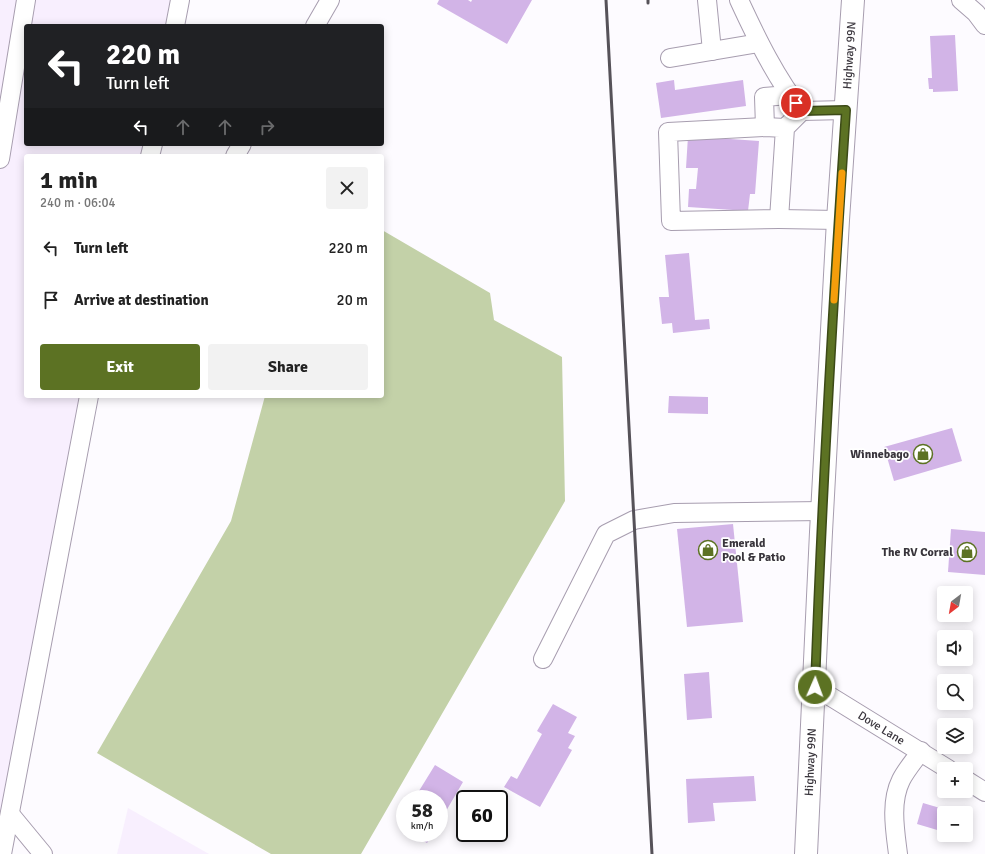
<!DOCTYPE html>
<html lang="en">
<head>
<meta charset="utf-8">
<style>
  body { margin:0; font-family:Signika,sans-serif; background:#f2f2f2; color:#222; height:100vh; display:flex; flex-direction:column; font-size:15px; white-space:nowrap }
  * { box-sizing:border-box; margin:0 }
  p { font-size:13px; color:#767676 }
  .icon { flex:none; width:22px; height:22px; fill:none; stroke:currentColor; stroke-width:2; stroke-linecap:round; stroke-linejoin:round }
  .map { position:relative; flex:1; overflow:hidden }
  .side { position:absolute; left:24px; top:154px; width:360px; height:244px; display:flex; flex-direction:column; background:#fff; border-radius:4px; box-shadow:0 2px 10px #0003 }
  .side>* { flex:none }
  .guide { position:absolute; left:24px; top:24px; width:360px; height:122px; border-radius:4px; box-shadow:0 2px 10px #0003; background:#202124; color:#fff; overflow:hidden }
  .needle { width:26px; rotate:211deg }
  .controls { position:absolute; left:937px; top:586px; display:grid; gap:8px }
  .controls a { display:grid; place-items:center; width:36px; height:36px; border-radius:4px; background:#fff; box-shadow:0 2px 10px #0003; font-size:20px }
  .speed { position:absolute; left:396px; top:790px; display:flex; gap:8px; font-size:20px; font-weight:700; text-align:center }
  .speed>* { display:grid; place-content:center; width:52px; height:52px; border-radius:50%; background:#fff; box-shadow:0 2px 10px #0003; line-height:1 }
  .speed small { font-size:10px; font-weight:400 }
  .speed .limit { border:2px solid #111; border-radius:6px; background:#fff; color:#111 }
  .pin { position:absolute; display:grid; place-items:center; width:34px; height:34px; color:#fff; margin:-17px; border:2px solid #fff; border-radius:50%; box-shadow:0 1px 4px #0007 }
  .me { position:absolute; width:44px; margin:-22px; rotate:2deg; stroke-linejoin:round; filter:drop-shadow(0 0 3px #0008) }
  .turn { display:flex; align-items:center; gap:14px; height:84px; padding:0 16px; font-size:18px }
  .turn .icon { width:52px; height:52px; stroke-width:2.5 }
  .turn b { display:block; font-size:28px; line-height:34px }
  .lanes { display:flex; align-items:center; height:38px; padding:0 16px; background:#0003; justify-content:center; gap:20px; direction:ltr }
  .lanes .off { opacity:.35 }
  .round { display:grid; place-items:center; flex:none; width:42px; height:42px; border-radius:4px; background:#f2f2f2 }
  .headline { display:flex; align-items:center; justify-content:space-between; height:68px; padding:0 16px }
  h1 { font-size:24px; font-weight:800; line-height:30px }
  .cta { display:flex; gap:8px; margin-top:auto; padding:8px 16px }
  .cta a { flex:1; height:46px; border-radius:4px; background:#5c7223; color:#fff; font-size:16px; font-weight:800; line-height:46px; text-align:center }
  .cta a+a { background:#f2f2f2; color:#222 }
  ul { padding:0; list-style:none }
  li { display:flex; align-items:center; gap:12px; height:52px; padding:0 16px }
  li div { flex:1 }
  li b { display:block; font-size:15px }
  li em { font-style:normal }
  .map>svg:first-child { display:block }
</style>
</head>
<body>
<div class="map">
<svg width="985" height="854" viewBox="0 0 985 854">
  <rect width="100%" height="100%" fill="#fdfbff"/>
  <g fill="#f8effe">
    <path d="M0 0H170L165 26H26V144H144L141 156H26V396H95L0 854Z"/>
    <path d="M128 808 209 854H117Z"/>
  </g>
  <path fill="#c3d1a8" d="M382 230 490 293 494 320 562 357 565 501 361 854H271L97 753 231 521 265 396H382Z"/>
  <g fill="#d2b4e7">
    <path d="M439 0H468L471 2 472 0H532L507 44 437 4Z"/>
    <path d="M955 35 958 91 933 92V89H929L928 78H932L930 36Z"/>
    <path d="M674 80 675 90 743 80 746 106 661 118 656 83Z"/>
    <path d="M688 136 759 141 755 194H750L748 211 688 207 689 189H696L698 168H686Z"/>
    <path d="M689 253 695 320 709 319 710 329 673 333 672 323 662 324 659 297H669L665 255Z"/>
    <path d="M669 396 708 397V414L668 413Z"/>
    <path d="M952 428 962 461 894 481 884 447Z"/>
    <path d="M733 524 743 622 687 627 677 529Z"/>
    <path d="M951 529 985 532V575L948 572Z"/>
    <path d="M709 672 712 718 687 720 684 674Z"/>
    <path d="M553 704 577 717 568 733 575 736 568 748 572 750 540 807 504 787 511 776 517 779 542 734 537 731Z"/>
    <path d="M435 765 463 782 439 823V799H414Z"/>
    <path d="M754 776 756 801 713 803 715 821 688 823 686 779Z"/>
    <path d="M923 803 957 813H944V832L917 824Z"/>
    <path d="M405 815V830L398 826Z"/>
    <path d="M410 833H433L427 843Z"/>
  </g>
  <g fill="none" stroke-linecap="round" stroke-linejoin="round">
    <defs>
      <g id="minor">
        <path d="M707 0 712 51"/>
        <path d="M739 0C757 39 776 78 802 111L785 128 779 219 671 221 668 132 765 127 785 128"/>
        <path d="M961 0 976 13 985 25"/>
        <path d="M175 26 180 0"/>
        <path d="M315 26 330 0"/>
        <path d="M670 58 759 43"/>
        <path d="M802 111 846 110"/>
        <path d="M765 127 764 97 789 95"/>
        <path d="M150 156 153 144"/>
        <path d="M235 156 242 144"/>
        <path d="M0 159 26 0"/>
        <path d="M779 219 838 220"/>
        <path d="M543 659 606 534 634 520 674 513 822 511"/>
        <path id="s1" d="M815 687 948 769"/>
        <path d="M966 780 985 792"/>
        <path d="M10 814 43 854"/>
        <path d="M2 854 89 396"/>
        <path d="M898 854C895 830 890 802 901 780 906 770 914 761 921 751"/>
      </g>
      <g id="major">
        <path id="s2" d="M806 854 821 532 838 220 853 0"/>
      </g>
    </defs>
    <use href="#minor" stroke="#a79daf" stroke-width="20"/>
    <use href="#major" stroke="#a79daf" stroke-width="24"/>
    <use href="#minor" stroke="#fff" stroke-width="18"/>
    <use href="#major" stroke="#fff" stroke-width="22"/>
    <g stroke="#565259" stroke-width="3">
      <path d="M606 0 652 854"/>
      <path d="M648 0V3"/>
    </g>
  </g>
  <g fill="none" stroke-linecap="round" stroke-linejoin="round">
    <defs>
      <path id="route" d="M796 103 802 111 846 110C833 302 822 494 815 687"/>
    </defs>
    <use href="#route" stroke="#3c4a17" stroke-width="10"/>
    <use href="#route" stroke="#5c7223" stroke-width="7"/>
    <path stroke="#f59e0b" stroke-width="7" d="M834 300 842 173"/>
  </g>
  <defs>
    <symbol id="shop-ring" viewBox="-11 -11 22 22"><circle r="9.5" fill="#fff" stroke="#5c7223" stroke-width="1.5"/><path d="M-5-2.5h2.3a2.7 3.5 0 0 1 5.4 0H5L5.5 6h-11ZM-1.5-2.5h3a1.5 2.3 0 0 0-3 0Z" fill="#5c7223"/></symbol>
  </defs>
  <g fill-rule="evenodd">
    <use href="#shop-ring" x="912" y="443" width="22" height="22"/>
    <use href="#shop-ring" x="697" y="539" width="22" height="22"/>
    <use href="#shop-ring" x="956" y="541" width="22" height="22"/>
  </g>
  <g text-anchor="middle" stroke-width="3.5" stroke-linejoin="round" paint-order="stroke">
    <g font-size="12" fill="#39353c" stroke="#fff">
      <text dy="4" stroke="none"><textPath href="#s2" startOffset="800">Highway 99N</textPath></text>
      <text dy="4" stroke="none"><textPath href="#s1" startOffset="78">Dove Lane</textPath></text>
      <text dy="4" stroke="none"><textPath href="#s2" startOffset="92">Highway 99N</textPath></text>
    </g>
    <g font-size="12" font-weight="bold" fill="#39353c" stroke="#fff" text-anchor="end">
      <text x="909" y="458">Winnebago</text>
      <text x="722" y="547" text-anchor="start">Emerald<tspan x="722" dy="14">Pool &amp; Patio</tspan></text>
      <text x="953" y="556">The RV Corral</text>
    </g>
  </g>
</svg>
<div class="controls">
<a><svg class="needle" viewBox="-14 -14 28 28"><path d="M0-13l5 13h-10z" fill="#e53935"/><path d="M0 13l5-13h-10z" fill="#767676"/></svg></a>
<a><svg class="icon" aria-label="sound" viewBox="0 0 24 24"><path d="M4 9h4l5-4v14l-5-4H4zM17 9q2 3 0 6"/></svg></a>
<a><svg class="icon" aria-label="search" viewBox="0 0 24 24"><circle cx="10" cy="10" r="6"/><path d="M15 15l6 6"/></svg></a>
<a><svg class="icon" aria-label="layers" viewBox="0 0 24 24"><path d="M12 4l9 5-9 5-9-5zM3 14l9 5 9-5"/></svg></a>
<a>+</a>
<a>−</a>
</div>
<div class="speed"><div>58<small>km/h</small></div><div class="limit">60</div></div>
<div class="pin" style="left:796px;top:103px;background:#d93025"><svg class="icon" aria-label="arrive" viewBox="0 0 24 24"><path d="M6 21V4h12l-3 4 3 4H6"/></svg></div>
<svg class="me" style="left:815px;top:687px" viewBox="-20 -20 40 40"><circle r="17" fill="#5c7223" stroke="#fff" stroke-width="3"/><path d="M0-11L8 9 0 5-8 9z" fill="#fff"/></svg>
<div class="guide">
<div class="turn"><svg class="icon" aria-label="left" viewBox="0 0 24 24"><path d="M17 20v-9H6M10 6l-5 5 5 5"/></svg><div><b>220 m</b>Turn left</div></div>
<div class="lanes"><svg class="icon" aria-label="left" viewBox="0 0 24 24"><path d="M17 20v-9H6M10 6l-5 5 5 5"/></svg><svg class="icon off" aria-label="ahead" viewBox="0 0 24 24"><path d="M12 20V5M6 11l6-6 6 6"/></svg><svg class="icon off" aria-label="ahead" viewBox="0 0 24 24"><path d="M12 20V5M6 11l6-6 6 6"/></svg><svg class="icon off" aria-label="right" viewBox="0 0 24 24"><path d="M7 20v-9h11M14 6l5 5-5 5"/></svg></div>
</div>
<section class="side">
<div class="headline"><div><h1>1 min</h1><p>240 m · 06:04</p></div><a class="round"><svg class="icon" aria-label="close" viewBox="0 0 24 24"><path d="M6 6l12 12M18 6L6 18"/></svg></a></div>
<ul>
<li><svg class="icon" aria-label="left" viewBox="0 0 24 24"><path d="M17 20v-9H6M10 6l-5 5 5 5"/></svg><div><b>Turn left</b></div><em>220 m</em></li>
<li><svg class="icon" aria-label="arrive" viewBox="0 0 24 24"><path d="M6 21V4h12l-3 4 3 4H6"/></svg><div><b>Arrive at destination</b></div><em>20 m</em></li>
</ul>
<div class="cta"><a>Exit</a><a>Share</a></div>
</section>
</div>
</body>
</html>
